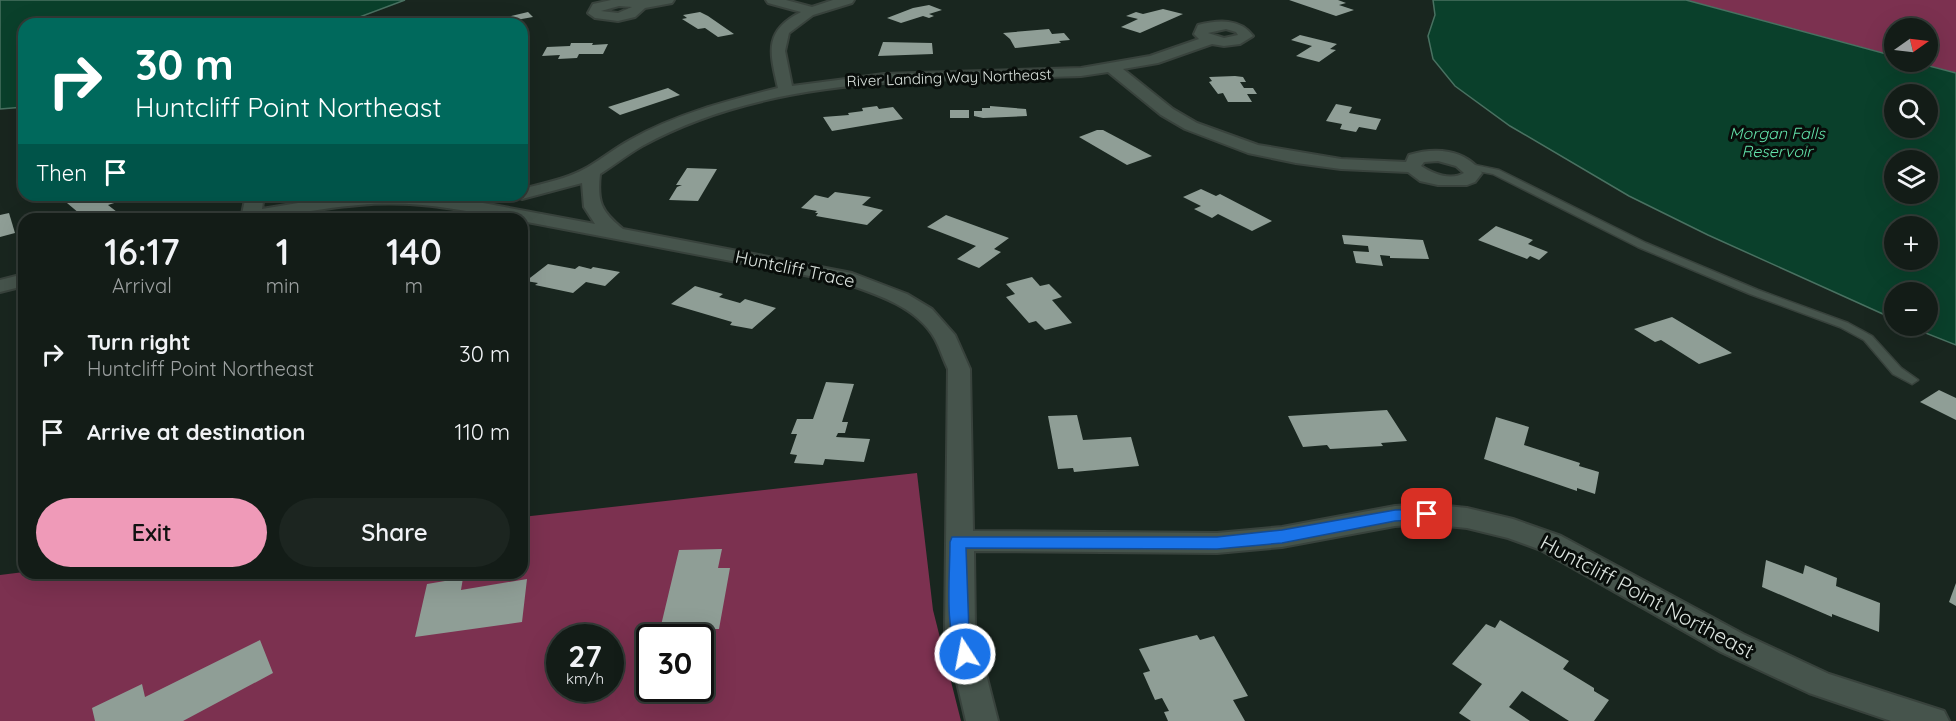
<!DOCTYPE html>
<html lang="en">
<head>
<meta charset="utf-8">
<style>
  body { margin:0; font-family:Quicksand,sans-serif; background:#1c2520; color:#f1f3f6; height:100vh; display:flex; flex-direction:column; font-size:22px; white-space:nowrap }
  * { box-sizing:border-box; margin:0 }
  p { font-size:20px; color:#9da1a1 }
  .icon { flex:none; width:33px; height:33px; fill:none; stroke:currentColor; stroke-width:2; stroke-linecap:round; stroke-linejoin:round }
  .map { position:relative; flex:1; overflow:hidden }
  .panel { position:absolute; left:18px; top:213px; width:510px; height:366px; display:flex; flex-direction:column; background:#131c17; border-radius:18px; box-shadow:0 6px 24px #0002,0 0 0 2px #323a36 }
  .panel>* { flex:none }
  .guide { position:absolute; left:18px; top:18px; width:510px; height:183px; border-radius:18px; box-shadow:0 6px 24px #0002,0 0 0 2px #323a36; background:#00695c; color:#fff; overflow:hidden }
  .needle { width:39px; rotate:76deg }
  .tools { position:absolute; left:1884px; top:18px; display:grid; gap:12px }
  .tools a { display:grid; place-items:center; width:54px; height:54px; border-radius:50%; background:#131c17; box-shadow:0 6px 24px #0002,0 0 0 2px #323a36; font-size:30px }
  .speed { position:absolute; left:546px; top:624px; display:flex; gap:12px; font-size:30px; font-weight:700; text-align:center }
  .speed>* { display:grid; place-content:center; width:78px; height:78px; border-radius:50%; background:#131c17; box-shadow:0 6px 24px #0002,0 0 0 2px #323a36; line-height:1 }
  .speed small { font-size:15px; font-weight:400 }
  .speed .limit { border:3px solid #111; border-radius:9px; background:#fff; color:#111 }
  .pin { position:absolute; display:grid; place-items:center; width:51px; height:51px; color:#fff; margin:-26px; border-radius:12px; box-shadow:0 3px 9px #0006 }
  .me { position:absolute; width:66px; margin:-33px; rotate:349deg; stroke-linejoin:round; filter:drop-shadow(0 0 4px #0008) }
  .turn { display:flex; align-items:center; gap:21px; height:126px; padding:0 18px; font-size:27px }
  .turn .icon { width:78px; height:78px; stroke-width:2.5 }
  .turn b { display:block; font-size:42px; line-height:51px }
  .then { display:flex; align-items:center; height:57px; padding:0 18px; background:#0003; gap:12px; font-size:22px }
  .eta { display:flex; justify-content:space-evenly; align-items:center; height:102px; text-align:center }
  .eta b { font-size:36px; font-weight:600; line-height:42px }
  .cta { display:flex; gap:12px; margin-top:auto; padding:12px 18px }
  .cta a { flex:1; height:69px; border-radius:36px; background:#ef9ab8; color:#111; font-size:24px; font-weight:600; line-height:69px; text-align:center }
  .cta a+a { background:#1c2520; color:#f1f3f6 }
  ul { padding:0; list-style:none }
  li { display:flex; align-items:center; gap:18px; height:78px; padding:0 18px }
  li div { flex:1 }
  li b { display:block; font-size:22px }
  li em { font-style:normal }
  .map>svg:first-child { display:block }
</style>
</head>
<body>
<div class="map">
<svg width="1956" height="721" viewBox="0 0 1956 721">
  <rect width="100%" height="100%" fill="#19261f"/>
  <g fill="#7c3150" fill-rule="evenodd">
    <path d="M1686 0H1956V73L1914 62H1928V28H1894V56Z"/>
    <path d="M917 473 933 610 961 721H0V575L24 572 522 573V517ZM560 638H610V688H560ZM650 638H700V688H650Z"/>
  </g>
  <g fill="#0a402b" stroke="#497161" stroke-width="1.5" fill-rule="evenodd">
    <path d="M0 0H405L341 24H24V107L0 109Z"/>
    <path d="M1433 0H1686L1894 56V62H1914L1956 73V345L1908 326H1928V292H1894V319L1708 235 1629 196 1510 126 1455 86 1433 59 1428 36 1435 15ZM1894 94H1928V128H1894ZM1894 160H1928V194H1894ZM1894 226H1928V260H1894Z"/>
  </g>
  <g fill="#8f9e96">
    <path d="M1289 0H1338L1346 3 1339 5 1354 10 1336 16Z"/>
    <path d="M929 5 942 10 929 14 934 16 929 18 923 16 901 23 887 18 913 8Z"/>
    <path d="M1163 9 1183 14 1140 33 1121 27 1138 19 1126 16 1136 12 1143 14Z"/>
    <path d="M528 12 533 17 516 20 519 24H488L486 22Z"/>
    <path d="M700 12 708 16 734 34 718 37 705 28 698 29 682 19 687 18 683 15Z"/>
    <path d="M1049 29 1052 34 1064 33 1070 40 1059 41 1061 43 1015 48 1010 39 1003 33Z"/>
    <path d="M1300 35 1337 44 1330 49 1336 50 1319 62 1296 56 1312 46 1291 40Z"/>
    <path d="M883 42 932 43 933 54 878 56Z"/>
    <path d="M571 43H593L592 45 608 44 603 54H579L577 58 558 59 560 55 542 56 547 47 570 46Z"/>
    <path d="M1235 76 1243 77 1246 82H1240L1244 88H1253L1257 94H1247L1252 102H1228L1223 93 1218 94 1209 82 1212 81 1209 77Z"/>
    <path d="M668 88 680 95 620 115 608 107Z"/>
    <path d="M1336 104 1352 107 1349 113 1381 119 1376 130 1359 127 1356 132 1340 129 1342 124 1326 121Z"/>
    <path d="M877 106 879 109 893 107 903 119 832 131 823 117 849 115 848 113 863 111 862 108Z"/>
    <path d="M990 106 1026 109 1027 116 983 118 974 116V111H982V108H990Z"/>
    <rect x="950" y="110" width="19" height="8"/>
    <path d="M1097 130H1103L1152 156 1127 165 1079 137Z"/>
    <path d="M687 168 717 169 698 201 669 200 677 187 682 185H676Z"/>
    <path d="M1201 189 1216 196 1220 194 1272 221 1252 231 1218 214 1212 218 1194 209 1201 206 1183 197Z"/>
    <path d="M835 192 871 197 862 205 883 210 867 225 816 216 818 213H815L817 211 801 208 815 195 828 198Z"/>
    <path d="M91 195H131L133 197 108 205 117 212 96 219H86L67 203Z"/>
    <path d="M9 213 15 233 0 237V215Z"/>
    <path d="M946 215 1009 238 994 249 1001 252 979 268 957 259 976 246 927 227Z"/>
    <path d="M1496 226 1533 240 1528 244 1548 252 1539 260 1530 256 1527 259 1478 240Z"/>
    <path d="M1342 235 1423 240 1429 259 1390 258V256L1380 255 1383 266 1356 263 1353 251 1369 252 1368 246 1344 244Z"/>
    <path d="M548 264 575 269 579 266 591 269 593 267 620 272 605 286 586 282 573 293 535 285 538 283 526 281Z"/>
    <path d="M1032 277 1040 286 1049 284 1062 297 1052 300 1072 323 1045 330 1036 321 1029 323 1006 297 1015 294 1006 284Z"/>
    <path d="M695 286 723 294 719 297 740 303 745 299 776 308 752 329 730 325 732 322 671 304Z"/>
    <path d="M1672 317 1732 353 1699 364 1661 340 1655 342 1634 329Z"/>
    <path d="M826 382 854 384 842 422H848L845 433H838L836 437 870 439 864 462 825 459 823 465 794 463 797 455 790 454 797 434H791L797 419H813Z"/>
    <path d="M1939 390 1956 398V420L1920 402Z"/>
    <path d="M1387 410 1407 441 1381 443 1383 446 1330 449 1327 445 1303 447 1288 416Z"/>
    <path d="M1077 415 1083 440 1131 437 1139 466 1074 472 1073 468 1058 469 1048 416Z"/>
    <path d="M1496 417 1529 427 1524 445 1580 463 1579 466 1599 472 1595 494 1577 488V491L1484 459Z"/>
    <path d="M722 549 718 568H730L719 629H705L702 649 700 638H658L679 550Z"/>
    <path d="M1766 560 1803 574 1805 565 1837 578 1836 586 1880 603 1879 632 1832 614V617L1762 587Z"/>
    <path d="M463 578 461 590 527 579 522 622 415 637 427 584Z"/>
    <path d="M1956 583V606L1949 602Z"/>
    <path d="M1500 620 1569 661 1563 669 1594 688V691L1609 700 1594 721H1569L1522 691 1509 707 1530 721H1471L1459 713 1482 684 1452 664 1486 624 1495 628Z"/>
    <path d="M1197 635 1200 640 1214 636 1248 696 1233 700 1245 721H1168L1164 712 1169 711 1162 698 1155 700 1143 673 1150 671 1139 649Z"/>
    <path d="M260 640 273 673 183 721H95L92 708 142 684 145 697Z"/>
  </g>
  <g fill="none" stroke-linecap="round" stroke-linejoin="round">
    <defs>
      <path id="service" d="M1470 164 1499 170 1646 243 1758 290 1848 323 1872 336 1901 368 1918 380 1912 384 1893 374 1864 340 1840 327 1750 294 1638 247 1493 174 1467 169 1465 167Z"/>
      <g id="minor">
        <path d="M611 0H674L672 3 645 8 635 17 618 21 595 18 588 13 593 4ZM619 6 632 7 618 13 601 11Z"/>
        <path d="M766 0H786L812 7 833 0H854L852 3 813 15 789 33 785 51 792 86 884 74 1081 68 1150 56 1199 39 1194 34 1198 25C1218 20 1240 18 1253 36L1240 44 1224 46 1212 44 1158 63 1123 69 1173 109 1197 123 1258 145 1341 159 1406 162 1409 155C1435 147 1465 149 1482 173L1475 182 1467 185H1438L1420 181 1408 172 1341 169 1296 163 1248 153 1185 129 1161 115 1108 72 1081 76C934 81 775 73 642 146 628 154 614 165 600 174 597 202 601 211 623 229L852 273 907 294 932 309 955 335 970 369 973 531 1217 533 1282 527 1395 506 1427 504 1467 508 1513 519 1561 536 1743 634 1829 674 1944 711 1949 721H1891L1809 693 1721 652 1541 550 1508 538 1467 528 1427 524 1395 526 1282 547 1217 553 974 551 975 631 998 721H966L945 631 948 369C943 359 940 348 935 339 917 306 873 293 841 282L522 221V219H509C456 209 414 200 359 205 317 208 277 219 236 219L242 214 246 195H264L262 209 346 195H440L595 224 584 207 582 183 522 199 514 195H522V189C545 183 567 179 588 167 602 159 615 148 630 140 676 114 727 101 778 88 770 53 763 31 801 12L768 3ZM1226 29 1236 32 1238 35 1224 38 1208 33ZM1438 161 1456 166 1464 173C1451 181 1433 174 1421 166L1424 162Z"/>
        <path d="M24 274V286L0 292V280Z"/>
      </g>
    </defs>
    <use href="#service" stroke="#38423c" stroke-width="3"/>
    <use href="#minor" stroke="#38423c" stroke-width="4"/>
    <use href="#service" fill="#46544c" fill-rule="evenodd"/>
    <use href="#minor" fill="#46544c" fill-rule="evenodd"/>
  </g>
  <path fill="#1a73e8" stroke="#114b97" stroke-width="1.5" d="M1427 509 1433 510 1435 514 1433 519 1395 521 1282 543 1217 549 966 548 969 632 975 654 972 659 965 661 959 659C944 629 950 576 950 542L952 537H1217L1282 530 1395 510Z"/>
  <g text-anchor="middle" stroke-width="6" stroke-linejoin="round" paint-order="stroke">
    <g font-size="15" fill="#dbe3de" stroke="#080d0a">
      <text transform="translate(949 78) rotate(-2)" y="5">River Landing Way Northeast</text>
    </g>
    <g font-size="16" font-style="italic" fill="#63e3ab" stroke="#080d0a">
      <text x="1777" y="139">Morgan Falls<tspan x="1777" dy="18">Reservoir</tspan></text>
    </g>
    <g font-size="18" fill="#dbe3de" stroke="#080d0a">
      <text transform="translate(795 269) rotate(12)" y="6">Huntcliff Trace</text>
    </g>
    <g font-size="21" fill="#dbe3de" stroke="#080d0a">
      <text transform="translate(1647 597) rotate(28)" y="7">Huntcliff Point Northeast</text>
    </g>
  </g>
</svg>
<div class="tools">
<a><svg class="needle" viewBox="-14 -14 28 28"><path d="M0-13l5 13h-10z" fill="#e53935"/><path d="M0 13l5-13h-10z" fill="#9da1a1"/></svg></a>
<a><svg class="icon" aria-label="search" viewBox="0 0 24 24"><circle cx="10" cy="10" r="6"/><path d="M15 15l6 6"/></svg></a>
<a><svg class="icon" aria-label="layers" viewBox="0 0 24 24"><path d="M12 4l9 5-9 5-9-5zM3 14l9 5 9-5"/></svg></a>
<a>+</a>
<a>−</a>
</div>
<div class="speed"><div>27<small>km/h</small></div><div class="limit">30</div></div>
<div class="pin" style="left:1427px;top:514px;background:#d93025"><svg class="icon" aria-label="arrive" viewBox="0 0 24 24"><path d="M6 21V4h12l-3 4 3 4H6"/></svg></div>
<svg class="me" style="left:965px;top:654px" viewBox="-20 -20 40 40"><circle r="17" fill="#1a73e8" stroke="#fff" stroke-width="3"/><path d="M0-11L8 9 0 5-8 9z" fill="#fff"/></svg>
<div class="guide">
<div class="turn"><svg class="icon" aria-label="right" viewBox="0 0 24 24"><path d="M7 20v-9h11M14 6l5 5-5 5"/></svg><div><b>30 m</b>Huntcliff Point Northeast</div></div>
<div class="then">Then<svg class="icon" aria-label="arrive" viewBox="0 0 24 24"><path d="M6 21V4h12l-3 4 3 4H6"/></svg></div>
</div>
<section class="panel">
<div class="eta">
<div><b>16:17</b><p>Arrival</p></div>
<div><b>1</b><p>min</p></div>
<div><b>140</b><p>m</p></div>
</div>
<ul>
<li><svg class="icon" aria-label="right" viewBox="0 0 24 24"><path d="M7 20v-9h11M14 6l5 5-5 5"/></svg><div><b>Turn right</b><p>Huntcliff Point Northeast</p></div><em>30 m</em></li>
<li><svg class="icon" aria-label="arrive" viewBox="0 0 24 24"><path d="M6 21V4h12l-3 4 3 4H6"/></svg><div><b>Arrive at destination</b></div><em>110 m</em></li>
</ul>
<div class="cta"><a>Exit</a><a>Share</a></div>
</section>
</div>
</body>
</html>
